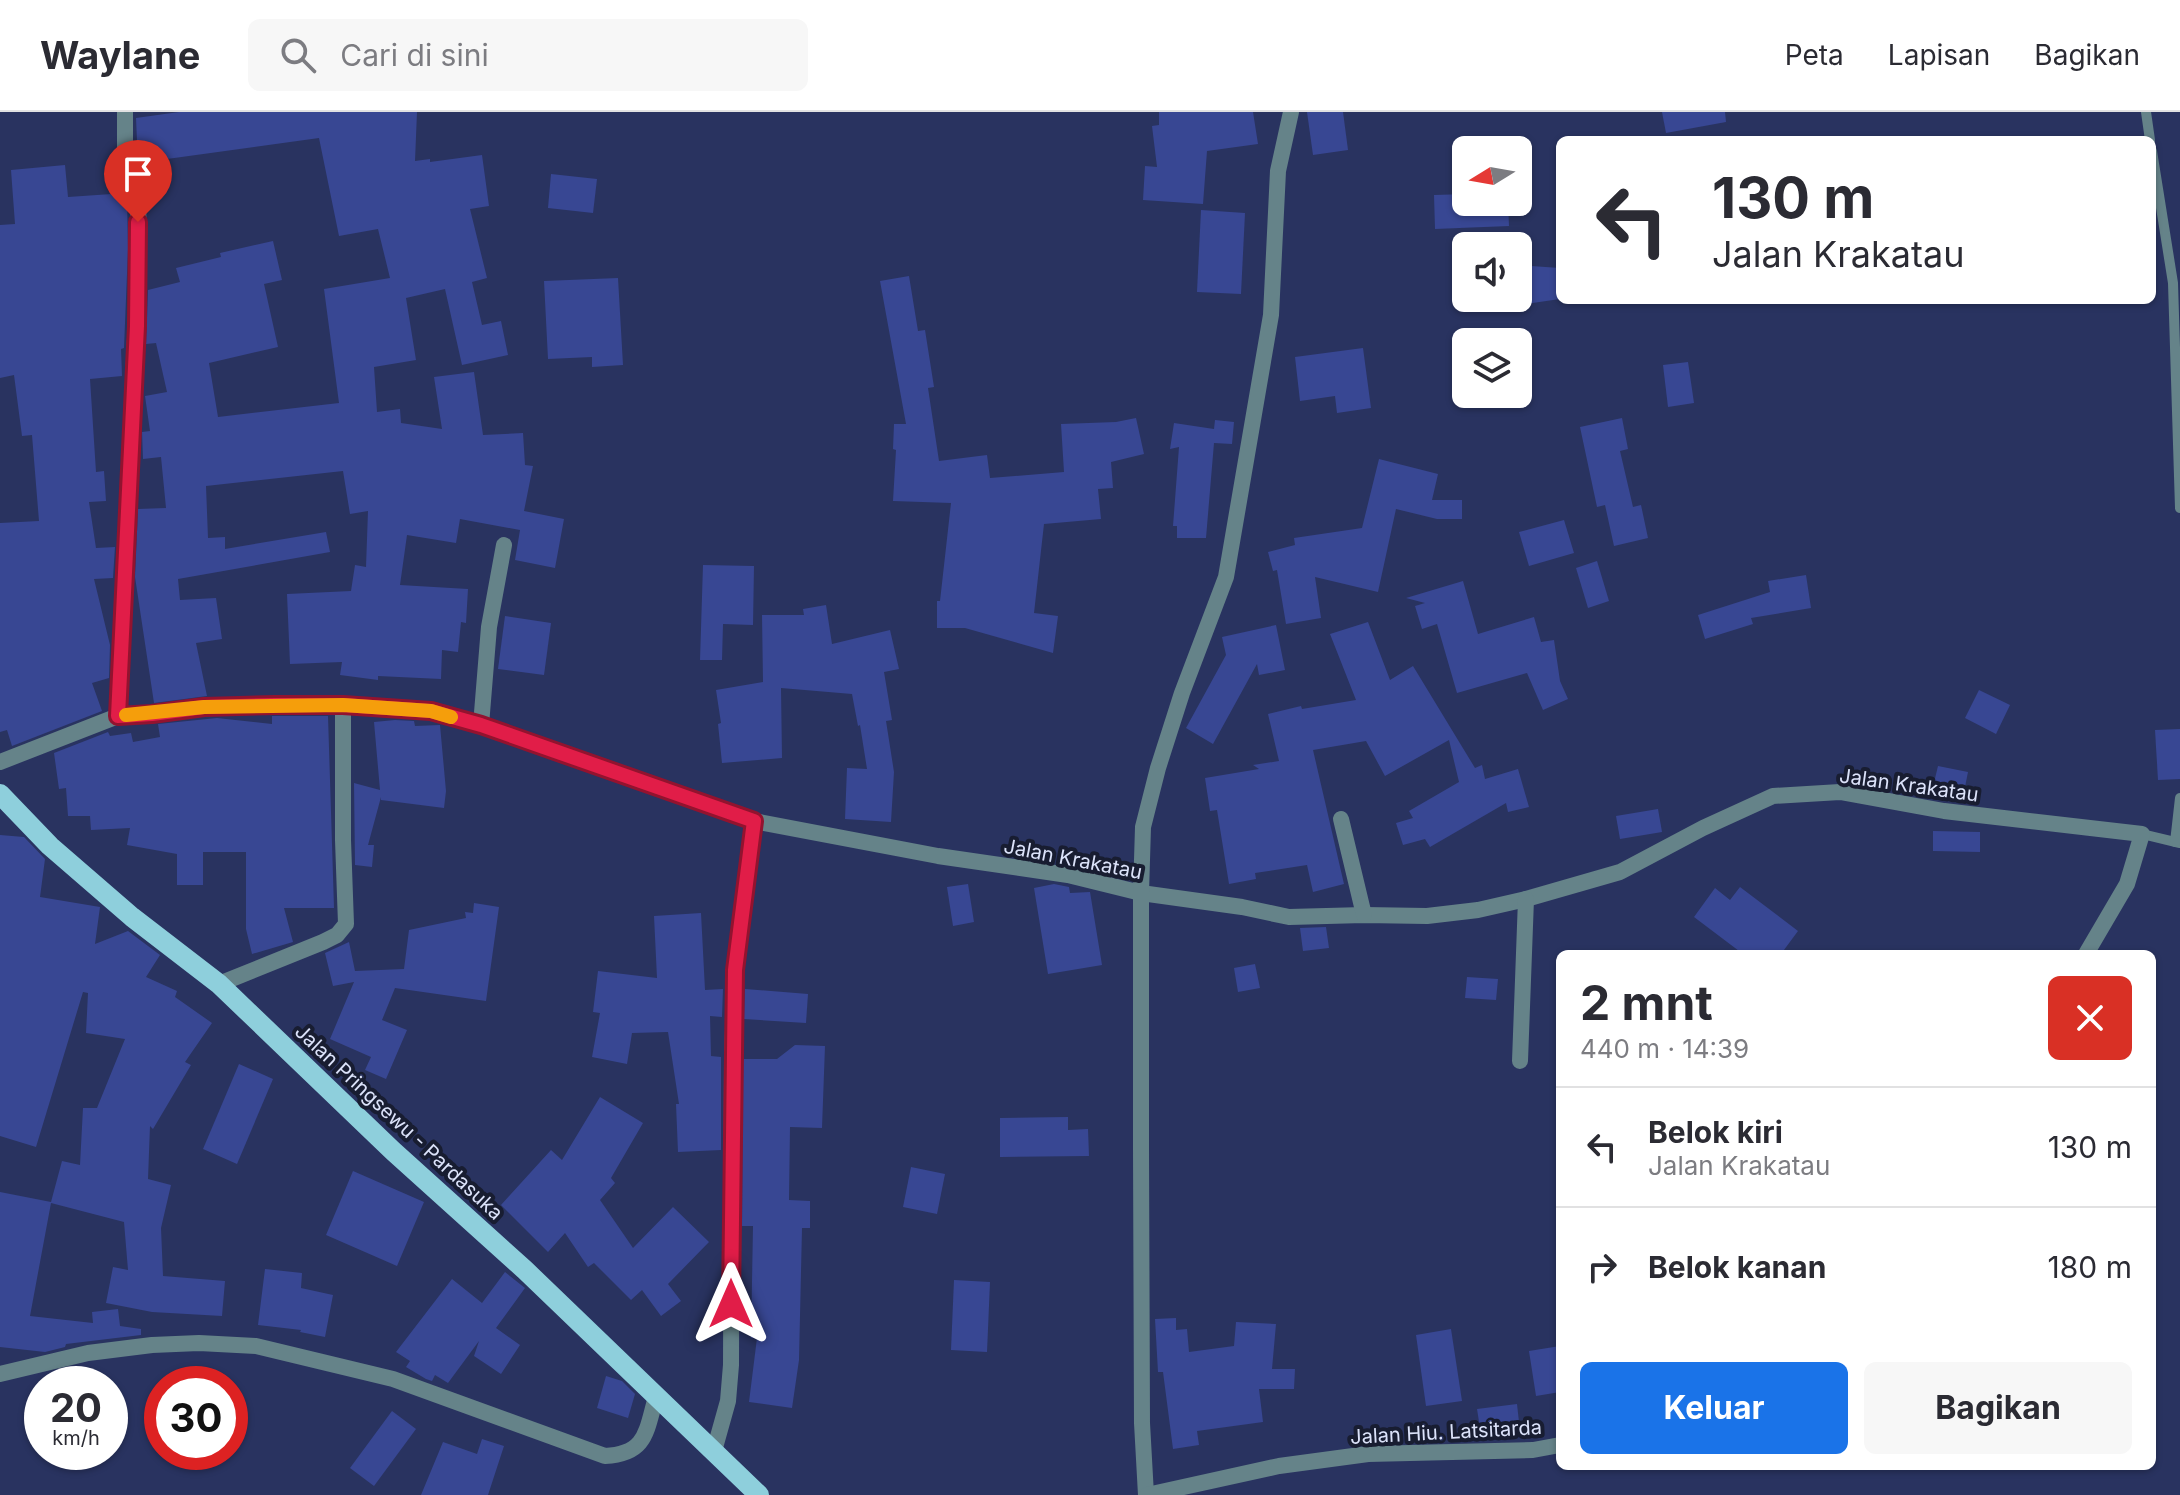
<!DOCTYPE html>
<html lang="id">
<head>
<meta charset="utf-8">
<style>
  body { margin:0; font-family:Inter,sans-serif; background:#f7f7f7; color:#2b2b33; height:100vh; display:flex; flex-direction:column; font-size:30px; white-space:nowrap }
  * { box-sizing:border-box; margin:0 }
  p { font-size:26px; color:#7c7c81 }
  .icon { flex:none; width:44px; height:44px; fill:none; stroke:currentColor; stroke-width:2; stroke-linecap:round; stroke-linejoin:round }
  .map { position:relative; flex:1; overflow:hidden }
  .side { position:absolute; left:1556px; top:838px; width:600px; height:520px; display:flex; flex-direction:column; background:#fff; border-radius:12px; box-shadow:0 2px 6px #0004 }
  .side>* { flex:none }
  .banner { position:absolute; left:1556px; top:24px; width:600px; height:168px; border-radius:12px; box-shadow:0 2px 6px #0004; background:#fff; color:#2b2b33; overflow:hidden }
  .needle { width:52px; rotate:259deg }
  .controls { position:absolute; left:1452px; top:24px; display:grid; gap:16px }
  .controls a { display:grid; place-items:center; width:80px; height:80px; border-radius:12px; background:#fff; box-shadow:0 2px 6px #0004; font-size:40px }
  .speed { position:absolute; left:24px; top:1254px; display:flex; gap:16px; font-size:40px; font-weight:700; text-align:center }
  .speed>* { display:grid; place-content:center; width:104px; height:104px; border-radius:50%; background:#fff; box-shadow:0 2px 6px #0004; line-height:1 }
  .speed small { font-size:20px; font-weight:400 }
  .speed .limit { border:12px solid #d22; background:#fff; color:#111 }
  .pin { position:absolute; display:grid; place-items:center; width:68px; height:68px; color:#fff; margin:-82px -34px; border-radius:50% 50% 50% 0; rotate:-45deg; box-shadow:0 0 8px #0007 }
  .pin .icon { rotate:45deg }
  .me { position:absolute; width:88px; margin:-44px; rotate:0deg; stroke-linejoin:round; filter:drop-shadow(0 0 6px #0008) }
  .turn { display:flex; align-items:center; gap:28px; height:168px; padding:0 24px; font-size:36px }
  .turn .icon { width:104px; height:104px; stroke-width:2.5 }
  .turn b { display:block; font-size:56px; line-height:68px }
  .round { display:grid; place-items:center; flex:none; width:84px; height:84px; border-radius:12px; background:#f7f7f7 }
  .head { display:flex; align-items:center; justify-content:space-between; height:136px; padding:0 24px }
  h1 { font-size:48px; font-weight:700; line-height:60px }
  .primary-button { display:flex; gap:16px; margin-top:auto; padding:16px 24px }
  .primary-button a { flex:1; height:92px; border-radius:12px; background:#1a73e8; color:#fff; font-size:32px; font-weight:700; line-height:92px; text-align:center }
  .primary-button a+a { background:#f7f7f7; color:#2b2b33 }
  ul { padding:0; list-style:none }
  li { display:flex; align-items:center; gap:24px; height:120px; padding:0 24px; border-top:2px solid #e1e1e2 }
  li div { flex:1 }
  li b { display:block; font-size:30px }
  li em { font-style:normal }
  header { display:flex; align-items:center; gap:48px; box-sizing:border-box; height:112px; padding:0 40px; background:#fff; border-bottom:2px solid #e1e1e2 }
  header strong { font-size:38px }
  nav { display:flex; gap:44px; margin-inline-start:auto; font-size:28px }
  .search { width:560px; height:72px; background:#f7f7f7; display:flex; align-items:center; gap:20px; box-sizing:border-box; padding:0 28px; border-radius:12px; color:#7c7c81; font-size:30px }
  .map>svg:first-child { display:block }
</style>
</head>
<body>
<header>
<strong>Waylane</strong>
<div class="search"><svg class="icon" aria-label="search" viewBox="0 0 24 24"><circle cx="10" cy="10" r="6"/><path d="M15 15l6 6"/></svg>Cari di sini</div>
<nav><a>Peta</a><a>Lapisan</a><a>Bagikan</a></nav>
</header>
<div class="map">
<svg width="2180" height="1383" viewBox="0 0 2180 1383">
  <rect width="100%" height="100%" fill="#293360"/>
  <g fill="#384793">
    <path d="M179 0H417L415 49 430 47V50L482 43 489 94 470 97 487 166 472 170 482 213 501 209 508 243 462 253 445 177 406 186 416 248 374 255 377 300 400 297 401 311 442 317 434 265 474 260 483 323 523 321 525 353 533 354 524 399 564 407 555 456 515 448 520 418 460 407 456 431 407 423 400 473 468 477 466 511 461 510 458 540 442 538 441 567 378 564V568L340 563 342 550 290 552 287 482 351 479 355 453 366 455 368 399 350 402 343 359 206 374 208 426 225 425V437L326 420 330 440 178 467 180 488 216 486 222 527 196 531 207 584 154 591 135 465 138 397 166 396 161 345 143 347 142 320 150 319 145 284 167 280 156 231 146 232 148 178 180 170 176 156 221 145 220 141 273 129 282 168 264 172 278 235 209 251 218 305 339 291 324 177 390 166 378 117 339 124 319 26 138 51 136 6Z"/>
    <path d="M1159 0H1253L1258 32 1207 39 1203 92 1143 88 1145 54 1157 55 1152 14 1159 13Z"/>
    <path d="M1307 0H1343L1348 38 1313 43Z"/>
    <path d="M1662 0H1725L1726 10 1666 21Z"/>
    <path d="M65 53 68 85 126 81 127 85 128 137 124 236 121 237 122 264 90 267 96 360 104 359 106 389 89 390 96 436 115 435 113 466 94 467 110 533 109 566 92 571 102 599 12 634 7 618 0 620V411L39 409 32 323 22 324 14 263 0 266V113L15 112 11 58Z"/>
    <path d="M551 62 597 67 593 101 548 96Z"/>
    <path d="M1466 82V90H1508L1509 114 1435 117 1434 83Z"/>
    <path d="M1201 98 1245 101 1241 182 1197 180Z"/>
    <path d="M1518 153 1560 156V187L1518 193Z"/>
    <path d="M909 164 918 219 925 218 934 275 928 276 939 349 987 343 990 366 1064 360 1061 312 1116 310 1136 306 1144 342 1111 350 1113 376 1098 377 1101 407 1044 412 1034 501 1058 504 1053 541 965 516H937V489H940L951 391 893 389 896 338 893 337 894 312H906L880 169Z"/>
    <path d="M618 166 623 253 592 255V245L548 247 544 169Z"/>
    <path d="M1363 236 1371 296 1337 301 1335 284 1300 289 1295 245Z"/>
    <path d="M1688 250 1694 291 1668 295 1663 253Z"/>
    <path d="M1622 306 1628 337 1620 339 1633 395 1641 393 1648 426 1614 434 1605 393 1597 395 1580 315Z"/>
    <path d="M1215 308 1234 310 1232 332 1214 331 1206 426H1177V414H1173L1179 335 1170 337 1174 311 1214 317Z"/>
    <path d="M1379 347 1438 362 1432 388H1462V407H1437L1396 397 1378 480 1315 465 1321 506 1286 512 1277 458 1273 459 1268 440 1295 433 1294 426 1362 416Z"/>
    <path d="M1564 408 1574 441 1529 454 1519 420Z"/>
    <path d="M1597 449 1609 489 1588 496 1576 456Z"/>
    <path d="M703 453 754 454 753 513 723 512 722 548H700Z"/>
    <path d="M1806 463 1811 496 1751 506 1753 512 1705 527 1698 503 1770 480 1768 469Z"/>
    <path d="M1463 469 1478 522 1534 505 1541 530 1554 528 1560 569 1568 587 1543 598 1527 561 1457 581 1437 512 1422 517 1415 494 1425 491 1406 486Z"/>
    <path d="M826 493 832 532 890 518 899 557 884 560 892 608 886 609 894 660 891 710 845 707 847 656 867 657 860 613 858 614 852 582 781 576 782 646 722 651 718 612 721 611 716 578 763 570 762 503H804L803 497Z"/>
    <path d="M505 504 551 511 544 563 498 557Z"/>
    <path d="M1368 510 1390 568 1413 554 1475 656 1482 653 1485 667 1518 657 1529 695 1508 700 1506 691 1430 735 1425 727 1403 733 1396 711 1413 706 1409 699 1459 670 1449 628 1385 664 1366 629 1313 638 1344 772 1313 780 1307 753 1255 761 1256 767 1229 772 1217 698 1210 699 1205 666 1259 657 1253 653 1279 649 1268 602 1301 594 1302 597 1356 588 1330 522Z"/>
    <path d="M1276 513 1285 558 1259 563 1257 552 1213 632 1186 616 1226 543 1222 525Z"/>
    <path d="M1979 578 2010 593 1996 622 1965 606Z"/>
    <path d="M272 604H328L334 796H284L293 830 252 842 246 817V740H203V773H177V742L127 733 130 716 91 718 90 704H68L66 676 59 677 54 641 108 620 110 624 131 621 133 630 160 625 158 612 217 606 272 612Z"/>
    <path d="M395 608 414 609 415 614 440 613 446 679 444 696 381 688V685L368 733H374L372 755 355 753 354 671 380 678 374 610Z"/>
    <path d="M2180 617V667L2158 668 2155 618Z"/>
    <path d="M1938 654 1968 660 1963 685 1932 679Z"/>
    <path d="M1658 697 1662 720 1620 727 1616 704Z"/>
    <path d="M1933 719 1980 720V740L1933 739Z"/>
    <path d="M0 723 24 725 45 747 40 785 100 795 95 832 128 819 160 843 146 865 177 879 175 885 212 911 185 950 191 953 153 1017 150 1014 148 1067 171 1073 161 1116 163 1164 225 1169 222 1204 152 1200 106 1191 113 1155 128 1158 124 1110 51 1091 30 1204 93 1211 92 1200 118 1197 120 1214 141 1217V1223L66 1232 65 1235 45 1240 0 1235V1080L51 1090 62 1049 80 1053 83 996H97L125 927 86 921 88 881 83 880 36 1035 0 1024Z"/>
    <path d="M968 772 974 810 953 814 947 775Z"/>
    <path d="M1054 772 1069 775 1070 781 1090 780 1102 853 1048 862 1034 776Z"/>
    <path d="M1740 775 1798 819 1781 842H1743L1694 805 1715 776 1730 788Z"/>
    <path d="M474 791 499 795 486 889 395 876 382 908 407 918 386 967 365 958 371 945 330 927 354 870 333 874 325 841 349 830 355 859 404 857 409 818 466 806 465 800 473 801Z"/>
    <path d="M701 801 705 878 723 877 722 905 710 904 711 944 721 945V1038L678 1040 676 992H679L668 920 632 921 627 952 592 945 600 901 593 900 598 859 657 866 654 804Z"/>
    <path d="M1326 815 1329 836 1303 839 1300 816Z"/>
    <path d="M1255 852 1260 876 1238 880 1234 856Z"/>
    <path d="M1467 865 1498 867 1496 888 1465 886Z"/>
    <path d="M745 877 808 882 806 911 744 907Z"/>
    <path d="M795 933 825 934 822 1016 790 1015 789 1088 810 1089V1116H802L799 1248 792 1296 749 1290 757 1226H751L753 1114H742L743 947H777Z"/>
    <path d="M239 952 273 967 237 1052 203 1037Z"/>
    <path d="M600 985 643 1011 611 1066 615 1071 600 1088 633 1136 673 1095 709 1130 668 1172 681 1189 661 1204 642 1178 631 1188 594 1151 588 1155 565 1121 548 1140 501 1093 551 1038 562 1048Z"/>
    <path d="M1068 1005V1018L1088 1017 1089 1044 1000 1045V1006Z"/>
    <path d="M911 1055 945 1062 937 1102 903 1095Z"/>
    <path d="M353 1059 424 1090 397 1154 326 1123Z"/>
    <path d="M265 1157 302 1161 301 1176 333 1183 325 1225 300 1220 301 1218 258 1213Z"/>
    <path d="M505 1160 525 1176 496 1216 520 1233 501 1262 474 1244 479 1229 448 1271 435 1263 432 1269 426 1267 406 1255 410 1249 396 1240 452 1167 482 1191Z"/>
    <path d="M954 1168 990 1170 987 1240 951 1238Z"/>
    <path d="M1176 1206V1218L1187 1217 1189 1240 1234 1234 1236 1210 1276 1212 1272 1257H1295L1294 1277H1259L1263 1310 1197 1319 1199 1333 1173 1337 1163 1260H1158L1155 1207Z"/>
    <path d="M1451 1217 1462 1289 1426 1294 1416 1223Z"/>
    <path d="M1560 1234V1280L1536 1284 1529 1239Z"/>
    <path d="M606 1264 622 1269 635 1282 628 1306 597 1296Z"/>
    <path d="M1517 1292 1519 1310 1480 1316 1477 1297Z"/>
    <path d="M392 1299 416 1317 374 1374 350 1356Z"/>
    <path d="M482 1327 504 1334 488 1383H421L443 1330 477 1342Z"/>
  </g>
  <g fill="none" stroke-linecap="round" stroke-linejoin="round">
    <g stroke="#658389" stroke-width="10">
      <path d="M2146 0 2150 28"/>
      <path d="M2152 39 2173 171 2180 396"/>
      <path d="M2142 722 2179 731"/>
      <path d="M2175 730 2180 686"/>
    </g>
    <g stroke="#658389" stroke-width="16">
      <path d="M118 604 139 137 138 83 125 46V0"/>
      <path d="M481 613 489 515 504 433"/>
      <path d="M0 650 118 604 152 602 204 595 275 593H343L431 599 481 613 754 709 938 744 1068 763 1141 781 1242 795 1289 805 1364 803 1427 804 1478 798 1526 787 1620 760 1703 716 1773 684 1840 680 1944 699 2142 722 2127 772 2086 842"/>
      <path d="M1341 707 1364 803"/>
      <path d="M219 872 323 830 337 823 346 812 343 728V593"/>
      <path d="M1520 949 1526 787"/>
      <path d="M0 1262 88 1241 152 1233 199 1231 256 1234 393 1267 605 1344C647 1342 646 1319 656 1285"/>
      <path d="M714 1339 728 1289 731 1253 732 947 735 858 754 709"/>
      <path d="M1146 1383 1142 1311 1141 1037V781L1143 715 1158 656 1182 581 1226 465 1271 203 1278 59 1291 0"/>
      <path d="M1147 1383 1279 1354 1368 1342 1533 1338 1560 1333"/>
    </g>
    <path stroke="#8ecfdc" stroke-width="20" d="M0 682 50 734 132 805 219 872 393 1039 525 1158 759 1383"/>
  </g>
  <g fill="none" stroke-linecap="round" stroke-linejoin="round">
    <defs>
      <path id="route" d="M138 110 137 214 118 604 152 602 204 595 275 593H343L431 599 481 613 754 709 735 858 731 1192"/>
    </defs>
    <use href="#route" stroke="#92132f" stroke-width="20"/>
    <use href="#route" stroke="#e11d48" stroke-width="14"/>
    <path stroke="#f59e0b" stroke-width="14" d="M126 603 204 595 343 593 431 599 451 605"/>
  </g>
  <g text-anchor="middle" stroke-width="8" stroke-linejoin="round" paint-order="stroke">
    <g font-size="20" fill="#dce3fa" stroke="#181d31">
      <text transform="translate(1909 673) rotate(8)" y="7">Jalan Krakatau</text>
      <text transform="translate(1073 747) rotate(11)" y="7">Jalan Krakatau</text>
      <text transform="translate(399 1010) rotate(43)" y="7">Jalan Pringsewu - Pardasuka</text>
      <text transform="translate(1446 1320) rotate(-3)" y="7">Jalan Hiu. Latsitarda</text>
    </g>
  </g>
</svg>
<div class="controls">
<a><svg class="needle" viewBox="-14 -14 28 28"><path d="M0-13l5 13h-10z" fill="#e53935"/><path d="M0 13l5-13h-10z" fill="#7c7c81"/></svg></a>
<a><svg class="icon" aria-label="sound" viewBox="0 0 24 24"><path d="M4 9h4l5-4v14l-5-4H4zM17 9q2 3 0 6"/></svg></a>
<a><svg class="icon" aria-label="layers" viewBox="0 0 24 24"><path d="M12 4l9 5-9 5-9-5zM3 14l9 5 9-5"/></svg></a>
</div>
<div class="speed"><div>20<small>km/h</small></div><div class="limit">30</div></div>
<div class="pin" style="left:138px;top:110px;background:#d93025"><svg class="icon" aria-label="arrive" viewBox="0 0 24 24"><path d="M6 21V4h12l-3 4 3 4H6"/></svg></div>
<svg class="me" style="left:731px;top:1192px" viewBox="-20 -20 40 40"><path d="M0-17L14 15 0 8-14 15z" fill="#e11d48" stroke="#fff" stroke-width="4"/></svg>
<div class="banner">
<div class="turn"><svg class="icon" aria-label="left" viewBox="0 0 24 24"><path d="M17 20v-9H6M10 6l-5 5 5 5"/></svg><div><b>130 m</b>Jalan Krakatau</div></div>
</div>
<section class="side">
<div class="head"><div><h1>2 mnt</h1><p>440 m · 14:39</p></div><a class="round" style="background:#d93025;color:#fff"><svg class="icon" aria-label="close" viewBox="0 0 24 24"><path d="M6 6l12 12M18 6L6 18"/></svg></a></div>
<ul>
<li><svg class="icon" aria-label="left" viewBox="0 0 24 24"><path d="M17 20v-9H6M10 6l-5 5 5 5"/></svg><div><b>Belok kiri</b><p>Jalan Krakatau</p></div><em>130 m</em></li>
<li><svg class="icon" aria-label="right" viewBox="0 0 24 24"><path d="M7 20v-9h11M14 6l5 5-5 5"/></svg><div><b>Belok kanan</b></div><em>180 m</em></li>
</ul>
<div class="primary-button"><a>Keluar</a><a>Bagikan</a></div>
</section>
</div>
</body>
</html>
